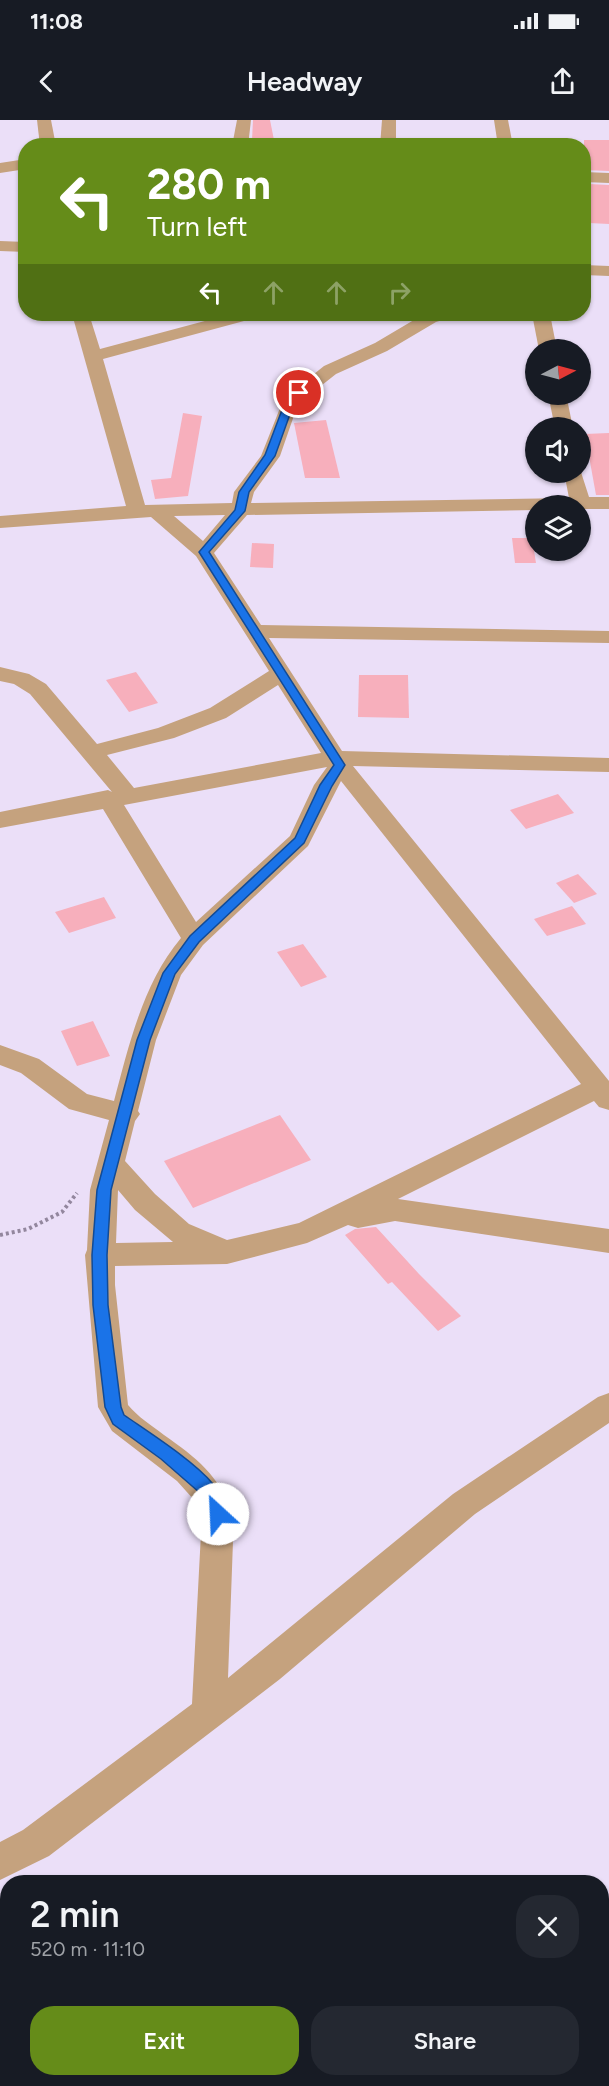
<!DOCTYPE html>
<html lang="en">
<head>
<meta charset="utf-8">
<style>
  body { margin:0; font-family:Figtree,sans-serif; background:#242831; color:#f1f3f6; height:100vh; display:flex; flex-direction:column; font-size:22px; white-space:nowrap }
  * { box-sizing:border-box; margin:0 }
  p { font-size:20px; color:#9ea1a6 }
  .icon { flex:none; width:33px; height:33px; fill:none; stroke:currentColor; stroke-width:2; stroke-linecap:round; stroke-linejoin:round }
  .map { position:relative; flex:1; overflow:hidden }
  .drawer { position:absolute; left:0px; top:1755px; width:609px; height:212px; display:flex; flex-direction:column; background:#171b24; border-radius:24px 24px 0 0; box-shadow:0 2px 4px #0004 }
  .drawer>* { flex:none }
  .hud { position:absolute; left:18px; top:18px; width:573px; height:183px; border-radius:24px; box-shadow:0 2px 4px #0004; background:#658c19; color:#fff; overflow:hidden }
  .needle { width:39px; rotate:84deg }
  .tools { position:absolute; left:525px; top:219px; display:grid; gap:12px }
  .tools a { display:grid; place-items:center; width:66px; height:66px; border-radius:50%; background:#171b24; box-shadow:0 2px 4px #0004; font-size:30px }
  .pin { position:absolute; display:grid; place-items:center; width:51px; height:51px; color:#fff; margin:-26px; border:3px solid #fff; border-radius:50%; box-shadow:0 2px 6px #0007 }
  .me { position:absolute; width:66px; margin:-33px; rotate:335deg; stroke-linejoin:round; filter:drop-shadow(0 0 4px #0008) }
  .turn { display:flex; align-items:center; gap:21px; height:126px; padding:0 30px; font-size:27px }
  .turn .icon { width:78px; height:78px; stroke-width:2.5 }
  .turn b { display:block; font-size:42px; line-height:51px }
  .lanes { display:flex; align-items:center; height:57px; padding:0 30px; background:#0003; justify-content:center; gap:30px; direction:ltr }
  .lanes .off { opacity:.35 }
  .round { display:grid; place-items:center; flex:none; width:63px; height:63px; border-radius:24px; background:#242831 }
  .head { display:flex; align-items:center; justify-content:space-between; height:102px; padding:0 30px }
  h1 { font-size:36px; font-weight:600; line-height:45px }
  .button { display:flex; gap:12px; margin-top:auto; padding:12px 30px }
  .button a { flex:1; height:69px; border-radius:24px; background:#658c19; color:#fff; font-size:24px; font-weight:600; line-height:69px; text-align:center }
  .button a+a { background:#242831; color:#f1f3f6 }
  .status { display:flex; justify-content:space-between; align-items:center; height:42px; padding:0 30px; background:#171b24; direction:ltr }
  .status svg { height:16px; fill:currentColor }
  header { display:flex; justify-content:space-between; align-items:center; height:78px; padding:0 30px; background:#171b24; font-size:27px; font-weight:600 }
  .map>svg:first-child { display:block }
</style>
</head>
<body>
<div class="status"><b>11:08</b><svg viewBox="0 0 49 12"><path d="M0 12V9h3v3zM5 12V6h3v6zM10 12V3h3v9zM15 12V0h3v12zM26 1h20v11H26zM47 4h2v5h-2z"/></svg></div>
<header><svg class="icon" aria-label="back" viewBox="0 0 24 24"><path d="M15 5l-7 7 7 7"/></svg>Headway<svg class="icon" aria-label="share" viewBox="0 0 24 24"><path d="M12 15V3M7 8l5-5 5 5M5 13v7h14v-7"/></svg></header>
<div class="map">
<svg width="609" height="1966" viewBox="0 0 609 1966">
  <rect width="100%" height="100%" fill="#ebdff8"/>
  <g fill="#f7afbc">
    <path d="M253 0H270L274 20H252Z"/>
    <path d="M584 20H609V51L584 50Z"/>
    <path d="M589 64 609 65V104L589 103Z"/>
    <path d="M183 293 202 296 188 376 155 379 151 360 171 358Z"/>
    <path d="M326 300 340 358H305L294 303Z"/>
    <path d="M609 313V375H596L585 314Z"/>
    <path d="M512 418H532L536 443H515Z"/>
    <path d="M252 423 274 424 273 448 250 447Z"/>
    <path d="M136 552 158 583 129 592 106 560Z"/>
    <path d="M359 555H408L409 598 358 597Z"/>
    <path d="M558 674 574 693 526 709 510 690Z"/>
    <path d="M578 754 597 774 574 783 556 763Z"/>
    <path d="M104 777 116 798 69 813 55 792Z"/>
    <path d="M572 786 586 804 547 816 534 799Z"/>
    <path d="M303 824 327 857 301 867 277 832Z"/>
    <path d="M93 901 110 936 77 946 61 911Z"/>
    <path d="M280 995 311 1040 193 1088 164 1041Z"/>
    <path d="M376 1107 419 1154 461 1196 438 1211 392 1162 388 1164 345 1115 355 1109Z"/>
  </g>
  <g fill="none" stroke-linecap="round" stroke-linejoin="round">
    <path stroke="#93879e" stroke-width="4" stroke-dasharray="3 3" stroke-linecap="butt" d="M0 1115 28 1109 62 1092 77 1073"/>
    <g fill="#c5a27e" fill-rule="evenodd">
      <path d="M37 0H51L56 26H40Z"/>
      <path d="M237 0H251L248 26H232Z"/>
      <path d="M382 0H396V26H380Z"/>
      <path d="M494 0H508L513 26H498Z"/>
      <path d="M26 39V49L0 53V43Z"/>
      <path d="M584 52 609 53V63L584 62Z"/>
      <path d="M0 121 26 122V132L0 131Z"/>
      <path d="M584 145 609 146V156L584 155Z"/>
      <path d="M72 194H89L100 229 231 194H251L244 201 103 239 145 385 232 383 234 372 261 336 284 278 324 246 375 223 424 194H452L449 198 436 202 387 231 336 254 298 284 280 336 254 372 251 383 569 378 564 352H580V349L589 377H609V389H580V386H536V390L247 395 214 433 261 505 609 511V523L269 518 342 631 609 638V652L353 646 609 961V990L599 987 594 981 398 1079 609 1109V1133L395 1101 358 1108 348 1105 307 1123 227 1144 115 1146V1165L128 1285C138 1297 151 1305 164 1315 197 1338 218 1355 234 1394L228 1558 453 1374 598 1277 609 1273V1303L475 1394 280 1559 49 1736 0 1760V1722L23 1710 192 1584 202 1394 195 1381 177 1361 112 1311 98 1287 85 1135 87 1130 90 1070 109 1000 69 989 21 953 0 945V925L39 939 87 974 114 981C129 925 143 863 181 818L103 689 0 708V692L108 670 112 672 30 574 14 564 0 561V547L29 554 46 564 97 624 158 608 210 588 269 551 196 436 151 397 0 408V396L126 386ZM225 395 203 421 174 396ZM278 565 321 633 134 668 107 635 174 618 226 598ZM327 647 314 665 290 716 196 802 124 685ZM341 661 581 964 299 1103 227 1120 189 1104 155 1074 125 1041 135 1001 140 994 138 991 156 920 181 855 203 825 308 726ZM118 1070 135 1090 173 1122 116 1123Z"/>
      <path d="M532 194H550L557 230H539Z"/>
      <path d="M548 274H566L573 308H555Z"/>
    </g>
  </g>
  <path fill="#1a73e8" stroke="#114b97" stroke-width="1.5" d="M296 271 304 273 294 283 275 336 249 372 245 391 209 432 345 645 332 666 304 723 199 822 175 854 150 920 111 1070 107 1135 108 1185 121 1287 124 1295C150 1313 194 1341 213 1364 220 1373 223 1383 226 1394L224 1399 218 1401 212 1399 206 1381 200 1373 161 1339 113 1304 105 1287 93 1185 92 1135 97 1070 137 920 163 853 190 816 295 718 320 665 334 645 199 432 235 390 239 372 265 335 285 282Z"/>
</svg>
<div class="tools">
<a><svg class="needle" viewBox="-14 -14 28 28"><path d="M0-13l5 13h-10z" fill="#e53935"/><path d="M0 13l5-13h-10z" fill="#9ea1a6"/></svg></a>
<a><svg class="icon" aria-label="sound" viewBox="0 0 24 24"><path d="M4 9h4l5-4v14l-5-4H4zM17 9q2 3 0 6"/></svg></a>
<a><svg class="icon" aria-label="layers" viewBox="0 0 24 24"><path d="M12 4l9 5-9 5-9-5zM3 14l9 5 9-5"/></svg></a>
</div>
<div class="pin" style="left:299px;top:273px;background:#d93025"><svg class="icon" aria-label="arrive" viewBox="0 0 24 24"><path d="M6 21V4h12l-3 4 3 4H6"/></svg></div>
<svg class="me" style="left:218px;top:1394px" viewBox="-20 -20 40 40"><circle r="19" fill="#fff"/><path d="M0-13L10 11 0 6-10 11z" fill="#1a73e8"/></svg>
<div class="hud">
<div class="turn"><svg class="icon" aria-label="left" viewBox="0 0 24 24"><path d="M17 20v-9H6M10 6l-5 5 5 5"/></svg><div><b>280 m</b>Turn left</div></div>
<div class="lanes"><svg class="icon" aria-label="left" viewBox="0 0 24 24"><path d="M17 20v-9H6M10 6l-5 5 5 5"/></svg><svg class="icon off" aria-label="ahead" viewBox="0 0 24 24"><path d="M12 20V5M6 11l6-6 6 6"/></svg><svg class="icon off" aria-label="ahead" viewBox="0 0 24 24"><path d="M12 20V5M6 11l6-6 6 6"/></svg><svg class="icon off" aria-label="right" viewBox="0 0 24 24"><path d="M7 20v-9h11M14 6l5 5-5 5"/></svg></div>
</div>
<section class="drawer">
<div class="head"><div><h1>2 min</h1><p>520 m · 11:10</p></div><a class="round"><svg class="icon" aria-label="close" viewBox="0 0 24 24"><path d="M6 6l12 12M18 6L6 18"/></svg></a></div>
<div class="button"><a>Exit</a><a>Share</a></div>
</section>
</div>
</body>
</html>
